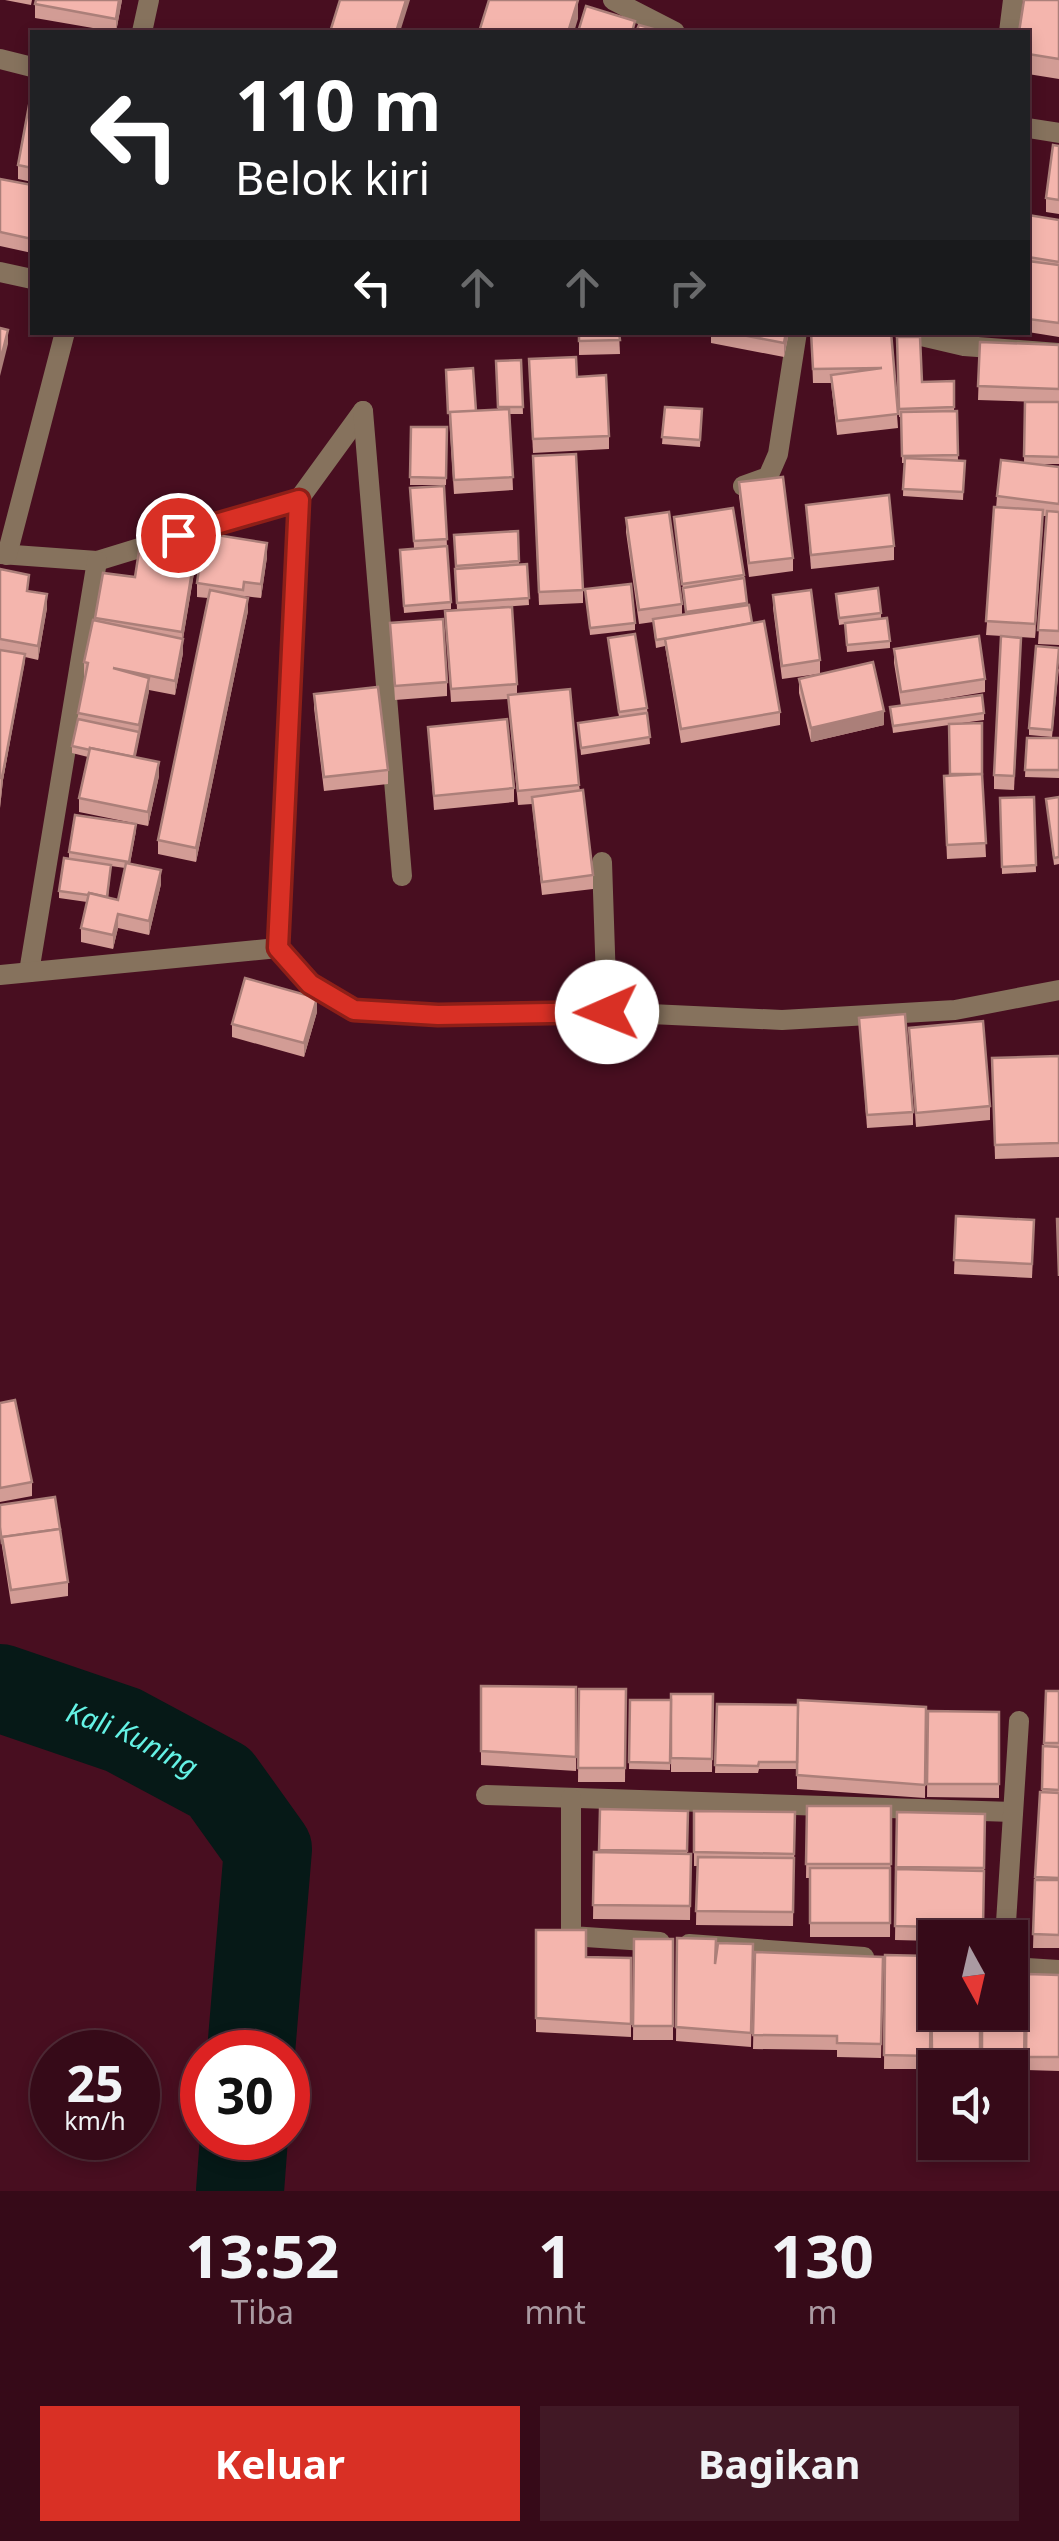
<!DOCTYPE html>
<html lang="id">
<head>
<meta charset="utf-8">
<style>
  body { margin:0; font-family:"Noto Sans",sans-serif; background:#411825; color:#f1f3f6; height:100vh; display:flex; flex-direction:column; font-size:38px; white-space:nowrap }
  * { box-sizing:border-box; margin:0 }
  p { font-size:32px; color:#aa9aa2 }
  .icon { flex:none; width:55px; height:55px; fill:none; stroke:currentColor; stroke-width:2; stroke-linecap:round; stroke-linejoin:round }
  .map { position:relative; height:2191px; overflow:hidden }
  .drawer { display:flex; flex-direction:column; background:#360a18; flex:1 }
  .drawer>* { flex:none }
  .guide { position:absolute; left:30px; top:30px; width:1000px; height:305px; border-radius:0px; box-shadow:0 5px 15px #0003,0 0 0 2px #502b37; background:#202124; color:#fff; overflow:hidden }
  .needle { width:65px; rotate:172deg }
  .fabs { position:absolute; left:918px; top:1920px; display:grid; gap:20px }
  .fabs a { display:grid; place-items:center; width:110px; height:110px; border-radius:0px; background:#360a18; box-shadow:0 5px 15px #0003,0 0 0 2px #502b37; font-size:50px }
  .speed { position:absolute; left:30px; top:2030px; display:flex; gap:20px; font-size:50px; font-weight:700; text-align:center }
  .speed>* { display:grid; place-content:center; width:130px; height:130px; border-radius:50%; background:#360a18; box-shadow:0 5px 15px #0003,0 0 0 2px #502b37; line-height:1 }
  .speed small { font-size:25px; font-weight:400 }
  .speed .limit { border:15px solid #d22; background:#fff; color:#111 }
  .pin { position:absolute; display:grid; place-items:center; width:85px; height:85px; color:#fff; margin:-42px; border:5px solid #fff; border-radius:50%; box-shadow:0 2px 10px #0007 }
  .me { position:absolute; width:110px; margin:-55px; rotate:269deg; stroke-linejoin:round; filter:drop-shadow(0 0 8px #0008) }
  .turn { display:flex; align-items:center; gap:35px; height:210px; padding:0 40px; font-size:45px }
  .turn .icon { width:130px; height:130px; stroke-width:2.5 }
  .turn b { display:block; font-size:70px; line-height:85px }
  .lanes { display:flex; align-items:center; height:95px; padding:0 40px; background:#0003; justify-content:center; gap:50px; direction:ltr }
  .lanes .off { opacity:.35 }
  .eta { display:flex; justify-content:space-evenly; align-items:center; height:170px; text-align:center }
  .eta b { font-size:60px; font-weight:700; line-height:70px }
  .cta { display:flex; gap:20px; margin-top:auto; padding:20px 40px }
  .cta a { flex:1; height:115px; border-radius:0px; background:#d93025; color:#fff; font-size:40px; font-weight:700; line-height:115px; text-align:center }
  .cta a+a { background:#411825; color:#f1f3f6 }
  .map>svg:first-child { display:block }
</style>
</head>
<body>
<div class="map">
<svg width="1059" height="2191" viewBox="0 0 1059 2191">
  <rect width="100%" height="100%" fill="#480e20"/>
  <g fill="none" stroke-linecap="round" stroke-linejoin="round">
    <g stroke="#061917" stroke-width="88">
      <path id="s1" d="M0 1688 123 1730 220 1782 268 1849 251 2052"/>
      <path d="M240 2191 244 2138"/>
    </g>
    <path stroke="#86725d" stroke-width="20" d="M602 862 607 1012"/>
    <g stroke="#86725d" stroke-width="20">
      <path d="M613 0 675 32"/>
      <path d="M142 32 149 0"/>
      <path d="M1009 32 1013 0"/>
      <path d="M0 59 32 67"/>
      <path d="M1028 128 1059 133"/>
      <path d="M0 272 32 279"/>
      <path d="M904 332 964 346 1059 353"/>
      <path d="M363 411 299 499 278 948 310 984 354 1010 438 1015 607 1012 782 1020 955 1010 1059 990"/>
      <path d="M363 411 402 876"/>
      <path d="M743 486 768 477 778 454 797 332"/>
      <path d="M0 554 97 561 299 499"/>
      <path d="M7 555 65 332"/>
      <path d="M29 972 97 561"/>
      <path d="M0 975 278 948"/>
      <path d="M486 1795 1013 1812"/>
      <path d="M571 1798V1936L660 1942"/>
      <path d="M1005 1938 1019 1721"/>
      <path d="M689 1944 864 1957"/>
      <path d="M1010 1967 1059 1970"/>
    </g>
  </g>
  <g fill="#d29c95" fill-rule="evenodd">
    <path d="M5 0H32L31 5Z"/>
    <path d="M122 0 116 32 35 18V4Z"/>
    <path d="M1059 0V79L1028 74V32Z"/>
    <path d="M32 89V182L18 179V165Z"/>
    <path d="M1059 146V214L1046 212V198Z"/>
    <path d="M0 179 32 185V253L0 246Z"/>
    <path d="M1028 215 1059 220V337L1028 332Z"/>
    <path d="M579 332H619L620 354 579 355Z"/>
    <path d="M711 332H789L784 357 711 343Z"/>
    <path d="M811 332H891L898 428 837 435 831 383H813Z"/>
    <path d="M897 337 922 382 954 381V411H957L958 461H965L963 500 903 496 904 463H902V417H899Z"/>
    <path d="M980 342 1059 345V464H1032L1059 467V645L1038 644 1046 516H1043L1035 638 986 635 997 496 1024 463 1025 402H1044L978 400Z"/>
    <path d="M521 360 523 414H510L513 490 454 494 446 370 476 411 498 410 496 361Z"/>
    <path d="M529 373 577 377 609 436V449L533 453Z"/>
    <path d="M665 407 702 409 700 447 662 444Z"/>
    <path d="M411 427H447L446 485H410Z"/>
    <path d="M533 470 583 590V603L539 605Z"/>
    <path d="M739 482 793 558V571L749 577 739 496Z"/>
    <path d="M444 486 447 546 414 548 410 488Z"/>
    <path d="M806 505 894 546V560L811 569Z"/>
    <path d="M674 517 744 575 747 606 780 712V725L681 743 665 646 656 648 653 622 639 624 626 532V518L682 604V615L686 614Z"/>
    <path d="M518 531 519 565 527 564 529 605 457 610 454 535Z"/>
    <path d="M267 557 261 598 244 596 248 611 196 862 158 854V840L208 598 197 597V583Z"/>
    <path d="M400 558 451 602V609L404 613Z"/>
    <path d="M195 567 183 639V653L175 695 149 690 135 757 159 776 148 826 79 812V798L88 757 72 753V746L86 676H84V662L95 621 103 573 135 577Z"/>
    <path d="M0 569 29 591 47 608 38 660 25 657 3 780 0 808Z"/>
    <path d="M585 589 635 623V630L590 635Z"/>
    <path d="M836 594 881 613V619L890 641V648L847 652 845 624 839 625Z"/>
    <path d="M773 595 820 660V674L884 725 811 742 799 693V679L818 674 782 679 773 608Z"/>
    <path d="M445 611 517 684V694L579 785 593 875V889L542 895 532 804 518 805 508 699 451 702Z"/>
    <path d="M390 623 447 682V696L395 700Z"/>
    <path d="M608 638 647 708 650 744 581 755 578 723 619 717Z"/>
    <path d="M894 649 985 679V692L901 706 894 663Z"/>
    <path d="M1021 652 1014 790 994 789V775Z"/>
    <path d="M1059 668 1052 737 1029 735V728Z"/>
    <path d="M314 694 388 770V784L324 791 314 708Z"/>
    <path d="M890 707 984 713V720L962 723 982 774 986 857 947 859 944 790 950 776 949 725 893 733Z"/>
    <path d="M428 727 514 788V802L434 810Z"/>
    <path d="M1027 738H1059V778L1025 777Z"/>
    <path d="M1034 797 1036 872 1002 874 1000 798Z"/>
    <path d="M1059 797V864L1054 865 1046 799Z"/>
    <path d="M136 831 130 864 161 884 149 935 118 928 113 949 81 942V928L87 902 59 898V891L69 858V852ZM111 866 125 868 118 900 108 898Z"/>
    <path d="M317 1012 304 1057 232 1037V1024Z"/>
    <path d="M859 1018 913 1112V1125L867 1128Z"/>
    <path d="M909 1028 990 1106V1120L916 1127Z"/>
    <path d="M1059 1056V1157L995 1159 992 1058Z"/>
    <path d="M956 1216 1034 1233 1032 1278 954 1274Z"/>
    <path d="M0 1403 32 1482V1496L0 1502Z"/>
    <path d="M0 1505 60 1529 68 1582V1596L11 1604 0 1534Z"/>
    <path d="M481 1686 576 1687V1771L481 1765Z"/>
    <path d="M579 1689H626L625 1782H578Z"/>
    <path d="M1046 1691H1059V1948H1033L1035 1880 1040 1792H1042Z"/>
    <path d="M671 1694H713L712 1772H671Z"/>
    <path d="M630 1700H671L670 1770 629 1769Z"/>
    <path d="M717 1704 798 1705 797 1769H759L758 1773H715Z"/>
    <path d="M926 1707 925 1798 797 1789V1775Z"/>
    <path d="M928 1711 999 1712V1798L927 1797Z"/>
    <path d="M807 1806H891L890 1937H810V1878H806Z"/>
    <path d="M600 1809 688 1811 687 1854H691L690 1920 593 1919 594 1852H599Z"/>
    <path d="M694 1811 795 1812 793 1926 696 1925 697 1866H694Z"/>
    <path d="M897 1812 985 1814 983 1938H935V1941L895 1940Z"/>
    <path d="M536 1930 586 1957 631 1958V2037L536 2032Z"/>
    <path d="M677 1938 715 1963 753 1944 751 2047 676 2041Z"/>
    <path d="M634 1939H673V2040H633Z"/>
    <path d="M755 1952 883 1957 881 2058 837 2057V2050L753 2049Z"/>
    <path d="M885 1955 931 1968 981 2012 980 2064 932 2063 931 2003 930 2069H884Z"/>
    <path d="M1027 1974 1059 1975V2071L1026 2070Z"/>
    <path d="M1025 2004 1024 2069 982 2068V2012Z"/>
  </g>
  <g fill="#ab7f79">
    <path d="M119 0H122L116 32V19Z"/>
    <path d="M406 0H410L400 32H396Z"/>
    <path d="M578 0V19L574 32H568Z"/>
    <path d="M8 330V344L0 376V362Z"/>
    <path d="M786 332H789L784 357V343Z"/>
    <path d="M1043 510V524L1035 638V624Z"/>
    <path d="M267 543V557L261 598V584Z"/>
    <path d="M195 553V567L183 639V653L175 695V681L182 644V632Z"/>
    <path d="M47 594V608L38 660V646Z"/>
    <path d="M248 598V611L196 862V848Z"/>
    <path d="M25 654V662L3 780 0 808 1 780Z"/>
    <path d="M149 678V692L134 766 139 725Z"/>
    <path d="M884 711V725L811 742V728Z"/>
    <path d="M159 762V776L148 826V812Z"/>
    <path d="M161 870V884L149 935V921Z"/>
    <path d="M118 914V928L113 949V935Z"/>
    <path d="M317 998V1012L304 1057V1043Z"/>
  </g>
  <g fill="#f4b5ad" stroke="#ab7f79" stroke-width="2.5">
    <path d="M36 0H119L116 19 35 4Z"/>
    <path d="M340 0H406L396 32H330Z"/>
    <path d="M489 0H578L568 32H479Z"/>
    <path d="M1024 0H1059V59L1028 54V32H1019Z"/>
    <path d="M586 6 635 21 632 32H578Z"/>
    <path d="M639 25 664 32H636Z"/>
    <path d="M32 89V168L18 165Z"/>
    <path d="M1053 145 1059 146V200L1046 198Z"/>
    <path d="M0 179 32 185V239L0 232Z"/>
    <path d="M1028 215 1059 220V262L1028 257Z"/>
    <path d="M1028 261 1059 265V323L1028 319Z"/>
    <path d="M0 328 8 330 0 362Z"/>
    <path d="M579 332H619L620 340 579 341Z"/>
    <path d="M727 332H786L784 343Z"/>
    <path d="M811 332H891L898 414 837 421 831 375 882 368 813 369Z"/>
    <path d="M897 337H920L922 382 954 381V407L899 409Z"/>
    <path d="M980 342 1059 345V389L978 386Z"/>
    <path d="M576 357 577 377 606 375 609 436 533 439 529 359Z"/>
    <path d="M521 360 523 407H498L496 361Z"/>
    <path d="M473 368 476 411 448 413 446 370Z"/>
    <path d="M1025 402H1059V457L1024 456Z"/>
    <path d="M665 407 702 409 700 440 662 437Z"/>
    <path d="M509 409 513 477 454 480 450 412Z"/>
    <path d="M957 411 958 455 902 456 901 412Z"/>
    <path d="M411 427H447L446 478 410 477Z"/>
    <path d="M576 454 583 590 539 592 533 456Z"/>
    <path d="M905 458 965 461 963 492 903 489Z"/>
    <path d="M1001 460 1059 467V504L997 496Z"/>
    <path d="M783 477 793 558 749 563 739 482Z"/>
    <path d="M444 486 447 539 414 541 410 488Z"/>
    <path d="M889 495 894 546 811 555 806 505Z"/>
    <path d="M994 507 1043 510 1035 624 986 621Z"/>
    <path d="M733 508 744 575 682 584 674 517Z"/>
    <path d="M1047 511 1059 512V631L1038 630Z"/>
    <path d="M669 512 682 604 639 610 626 518Z"/>
    <path d="M518 531 519 561 456 566 454 535Z"/>
    <path d="M204 533 267 543 261 584 244 582 243 590 197 583Z"/>
    <path d="M140 545 195 553 182 632 95 618 103 573 135 577Z"/>
    <path d="M447 546 451 602 404 606 400 550Z"/>
    <path d="M527 564 529 598 457 603 455 569Z"/>
    <path d="M0 569 29 575 27 591 47 594 38 646 0 639Z"/>
    <path d="M744 578 747 603 686 612 683 588Z"/>
    <path d="M631 584 635 623 590 628 585 589Z"/>
    <path d="M878 588 881 613 839 618 836 594Z"/>
    <path d="M210 590 248 598 196 848 158 840Z"/>
    <path d="M811 590 820 660 782 666 773 595Z"/>
    <path d="M749 605 752 623 656 640 653 619Z"/>
    <path d="M512 607 517 684 451 689 445 611Z"/>
    <path d="M887 618 890 641 847 645 845 623Z"/>
    <path d="M443 619 447 682 395 686 390 623Z"/>
    <path d="M93 620 183 639 175 681 113 668 149 678 139 725 78 713 88 663 84 662Z"/>
    <path d="M764 621 780 712 681 729 665 639Z"/>
    <path d="M635 634 647 708 619 712 608 638Z"/>
    <path d="M979 636 985 679 901 692 894 649Z"/>
    <path d="M1001 636 1021 638 1014 776 994 775Z"/>
    <path d="M1036 646 1059 648 1052 730 1029 728Z"/>
    <path d="M0 650 25 654 2 778H0Z"/>
    <path d="M873 662 884 711 811 728 799 679Z"/>
    <path d="M378 687 388 770 324 777 314 694Z"/>
    <path d="M570 689 579 785 518 791 508 695Z"/>
    <path d="M982 695 984 713 893 726 890 707Z"/>
    <path d="M647 713 650 737 581 748 578 723Z"/>
    <path d="M78 719 139 732 134 757 90 748V750L72 746Z"/>
    <path d="M507 719 514 788 434 796 428 727Z"/>
    <path d="M982 723V774H950L949 724Z"/>
    <path d="M1027 738H1059V770H1025Z"/>
    <path d="M90 748 159 762 148 812 79 798Z"/>
    <path d="M982 774 986 843 947 845 944 776Z"/>
    <path d="M583 790 593 875 542 882 532 797Z"/>
    <path d="M1034 797 1036 865 1002 867 1000 798Z"/>
    <path d="M1059 797V857L1054 858 1046 799Z"/>
    <path d="M75 815 136 824 129 862 69 852Z"/>
    <path d="M64 858 111 865 107 897 89 893 88 895 59 891Z"/>
    <path d="M126 863 161 870 149 921 118 914 113 935 81 928 89 893 118 900Z"/>
    <path d="M245 978 317 998 304 1043 232 1024Z"/>
    <path d="M905 1014 913 1112 867 1115 859 1018Z"/>
    <path d="M983 1021 990 1106 916 1113 909 1028Z"/>
    <path d="M1059 1056V1143L995 1145 992 1058Z"/>
    <path d="M956 1216 1034 1220 1032 1264 954 1260Z"/>
    <path d="M1057 1219H1059V1276Z"/>
    <path d="M15 1400 32 1482 0 1488V1403Z"/>
    <path d="M55 1497 60 1529 2 1537V1544L0 1527V1505Z"/>
    <path d="M60 1529 68 1582 11 1590 2 1537Z"/>
    <path d="M481 1686 576 1687V1757L481 1751Z"/>
    <path d="M579 1689H626L625 1768H578Z"/>
    <path d="M1046 1691H1059V1743H1044Z"/>
    <path d="M671 1694H713L712 1759 671 1758Z"/>
    <path d="M630 1700H671L670 1763 629 1762Z"/>
    <path d="M798 1700 926 1707 925 1785 797 1775Z"/>
    <path d="M717 1704 798 1705 797 1762H759L758 1766 715 1765Z"/>
    <path d="M928 1711 999 1712V1784H927Z"/>
    <path d="M1043 1746 1059 1747V1790L1042 1789Z"/>
    <path d="M1040 1792 1059 1793V1878L1035 1877Z"/>
    <path d="M807 1806H891V1864H806Z"/>
    <path d="M600 1809 688 1811 687 1851 599 1850Z"/>
    <path d="M694 1811 795 1812 794 1854 694 1852Z"/>
    <path d="M897 1812 985 1814 984 1868 896 1867Z"/>
    <path d="M594 1852 691 1854 690 1906 593 1905Z"/>
    <path d="M698 1857 794 1858 793 1912 696 1911Z"/>
    <rect x="810" y="1868" width="80" height="55"/>
    <path d="M896 1869 984 1871 983 1928 895 1926Z"/>
    <path d="M1035 1880H1059V1935L1033 1934Z"/>
    <path d="M536 1930H586V1957L631 1958V2024L536 2018Z"/>
    <path d="M677 1938 716 1939 715 1964 718 1943 753 1944 751 2033 676 2027Z"/>
    <path d="M634 1939H673V2026H633Z"/>
    <path d="M755 1952 883 1957 881 2044 837 2043V2036L753 2035Z"/>
    <path d="M885 1955 931 1956V1968H935V2012H980V2050H932L931 1990 930 2056 884 2055Z"/>
    <path d="M1027 1974 1059 1975V2057H1026Z"/>
    <path d="M1010 2004H1025L1024 2062H982V2012H1010Z"/>
  </g>
  <g fill="none" stroke-linecap="round" stroke-linejoin="round">
    <defs>
      <path id="route" d="M178 535 299 500 278 948 310 984 354 1010 438 1015 607 1012"/>
    </defs>
    <use href="#route" stroke="#8d1f18" stroke-width="25"/>
    <use href="#route" stroke="#d93025" stroke-width="18"/>
  </g>
  <g text-anchor="middle" stroke-width="10" stroke-linejoin="round" paint-order="stroke">
    <g font-size="28" font-style="italic" fill="#64f2e5" stroke="#20070d">
      <text dy="10" stroke="none"><textPath href="#s1" startOffset="142">Kali Kuning</textPath></text>
    </g>
  </g>
</svg>
<div class="fabs">
<a><svg class="needle" viewBox="-14 -14 28 28"><path d="M0-13l5 13h-10z" fill="#e53935"/><path d="M0 13l5-13h-10z" fill="#aa9aa2"/></svg></a>
<a><svg class="icon" aria-label="sound" viewBox="0 0 24 24"><path d="M4 9h4l5-4v14l-5-4H4zM17 9q2 3 0 6"/></svg></a>
</div>
<div class="speed"><div>25<small>km/h</small></div><div class="limit">30</div></div>
<div class="pin" style="left:178px;top:535px;background:#d93025"><svg class="icon" aria-label="arrive" viewBox="0 0 24 24"><path d="M6 21V4h12l-3 4 3 4H6"/></svg></div>
<svg class="me" style="left:607px;top:1012px" viewBox="-20 -20 40 40"><circle r="19" fill="#fff"/><path d="M0-13L10 11 0 6-10 11z" fill="#d93025"/></svg>
<div class="guide">
<div class="turn"><svg class="icon" aria-label="left" viewBox="0 0 24 24"><path d="M17 20v-9H6M10 6l-5 5 5 5"/></svg><div><b>110 m</b>Belok kiri</div></div>
<div class="lanes"><svg class="icon" aria-label="left" viewBox="0 0 24 24"><path d="M17 20v-9H6M10 6l-5 5 5 5"/></svg><svg class="icon off" aria-label="ahead" viewBox="0 0 24 24"><path d="M12 20V5M6 11l6-6 6 6"/></svg><svg class="icon off" aria-label="ahead" viewBox="0 0 24 24"><path d="M12 20V5M6 11l6-6 6 6"/></svg><svg class="icon off" aria-label="right" viewBox="0 0 24 24"><path d="M7 20v-9h11M14 6l5 5-5 5"/></svg></div>
</div>
</div>
<section class="drawer">
<div class="eta">
<div><b>13:52</b><p>Tiba</p></div>
<div><b>1</b><p>mnt</p></div>
<div><b>130</b><p>m</p></div>
</div>
<div class="cta"><a>Keluar</a><a>Bagikan</a></div>
</section>
</body>
</html>
